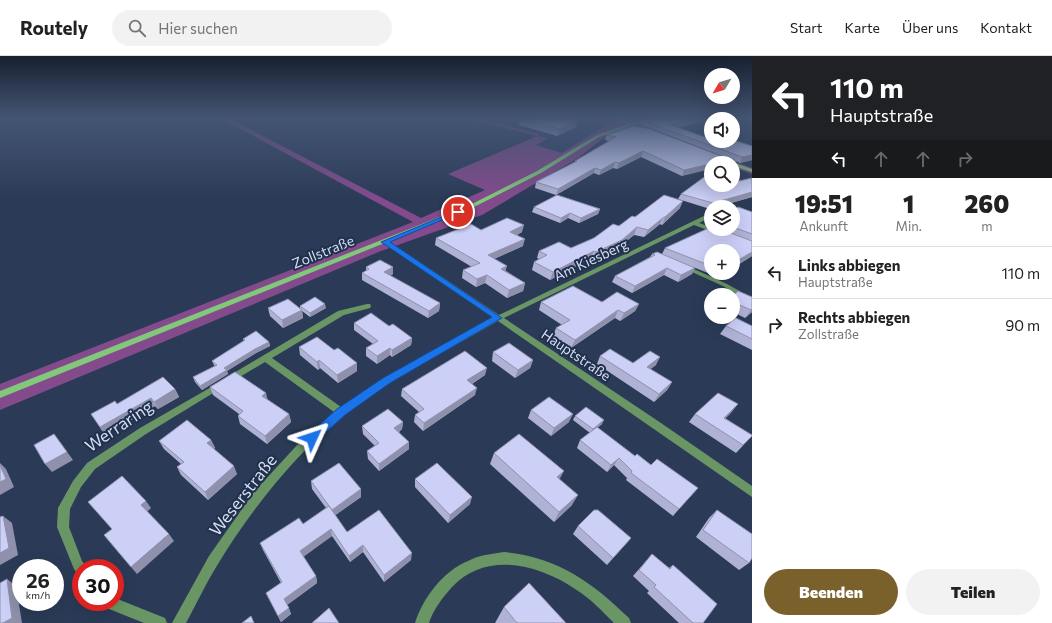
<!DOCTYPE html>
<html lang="de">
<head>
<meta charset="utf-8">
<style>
  body { margin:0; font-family:Commissioner,sans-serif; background:#f2f2f2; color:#222; height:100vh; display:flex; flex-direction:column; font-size:15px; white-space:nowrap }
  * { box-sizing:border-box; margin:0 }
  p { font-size:13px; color:#767676 }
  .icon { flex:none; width:22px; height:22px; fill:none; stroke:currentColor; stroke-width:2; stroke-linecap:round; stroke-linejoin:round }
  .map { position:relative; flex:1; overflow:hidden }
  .details { display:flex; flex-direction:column; background:#fff; width:300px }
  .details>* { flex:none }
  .top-card { background:#202124; color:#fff; overflow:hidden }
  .needle { width:26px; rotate:232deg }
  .tools { position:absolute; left:704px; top:12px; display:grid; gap:8px }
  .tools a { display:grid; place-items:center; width:36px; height:36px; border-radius:50%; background:#fff; box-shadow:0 4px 16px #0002; font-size:20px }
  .speed { position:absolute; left:12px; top:503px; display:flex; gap:8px; font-size:20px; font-weight:700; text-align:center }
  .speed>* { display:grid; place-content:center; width:52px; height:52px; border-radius:50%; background:#fff; box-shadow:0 4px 16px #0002; line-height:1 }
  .speed small { font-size:10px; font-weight:400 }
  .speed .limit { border:6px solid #d22; background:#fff; color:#111 }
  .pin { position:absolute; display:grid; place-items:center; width:34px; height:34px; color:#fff; margin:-17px; border:2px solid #fff; border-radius:50%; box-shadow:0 1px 4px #0007 }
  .me { position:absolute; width:44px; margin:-22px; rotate:48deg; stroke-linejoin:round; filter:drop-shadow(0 0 3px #0008) }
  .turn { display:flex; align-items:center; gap:14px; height:84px; padding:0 12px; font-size:18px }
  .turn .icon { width:52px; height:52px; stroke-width:2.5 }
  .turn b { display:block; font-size:28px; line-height:34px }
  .lanes { display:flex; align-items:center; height:38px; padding:0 12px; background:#0003; justify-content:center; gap:20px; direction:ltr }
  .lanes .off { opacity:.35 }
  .eta { display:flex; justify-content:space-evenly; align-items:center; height:68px; text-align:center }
  .eta b { font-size:24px; font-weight:800; line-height:28px }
  .primary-button { display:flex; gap:8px; margin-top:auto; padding:8px 12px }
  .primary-button a { flex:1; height:46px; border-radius:24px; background:#7a612b; color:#fff; font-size:16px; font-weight:800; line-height:46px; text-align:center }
  .primary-button a+a { background:#f2f2f2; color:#222 }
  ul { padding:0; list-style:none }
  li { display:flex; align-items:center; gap:12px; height:52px; padding:0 12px; border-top:1px solid #e0e0e0 }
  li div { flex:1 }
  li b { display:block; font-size:15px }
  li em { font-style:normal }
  header { display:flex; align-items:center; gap:24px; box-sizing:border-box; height:56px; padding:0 20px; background:#fff; border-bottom:1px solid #e0e0e0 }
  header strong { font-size:19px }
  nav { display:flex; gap:22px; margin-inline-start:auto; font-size:14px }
  .search { width:280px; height:36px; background:#f2f2f2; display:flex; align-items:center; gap:10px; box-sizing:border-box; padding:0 14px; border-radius:22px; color:#767676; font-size:15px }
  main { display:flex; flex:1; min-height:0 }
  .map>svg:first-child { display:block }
</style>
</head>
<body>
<header>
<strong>Routely</strong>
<div class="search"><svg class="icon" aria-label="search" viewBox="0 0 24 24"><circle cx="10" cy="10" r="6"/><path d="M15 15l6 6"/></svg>Hier suchen</div>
<nav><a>Start</a><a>Karte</a><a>Über uns</a><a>Kontakt</a></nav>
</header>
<main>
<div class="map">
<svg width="752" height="567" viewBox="0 0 752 567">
  <rect width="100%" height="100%" fill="#2b3b57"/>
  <path fill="#2e4164" d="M480 63H607L608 67 562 97 535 89 547 82 537 79 539 78Z"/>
  <path fill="#834b8c" d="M222 63H230L421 162 485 134 448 118 537 80 471 63 483 64 540 78 538 80 548 82 536 89 562 97 606 69 608 67 607 63H663L647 71 656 76 752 112V118L733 111V107H722L626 75 602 83 578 102 482 159 381 195 0 354V328L413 166Z"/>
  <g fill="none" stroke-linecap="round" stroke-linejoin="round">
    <g fill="#6a9665" fill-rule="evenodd">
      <path d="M708 158H711V161L699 167 711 171V173L720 175V177H716L694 169 504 262 661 367 752 430V441L498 265C446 295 392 322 345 358 296 397 250 455 218 508 206 527 197 547 186 567H172L209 500 254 436 298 388 334 356 265 306 233 325H227L226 323 227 321 338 255 367 248H370L371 250 370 252 344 259 272 302 341 351 384 322 493 262 383 186V184H387L499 259Z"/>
      <path d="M685 209 727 228 752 242V247L723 230 683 212V210Z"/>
      <path d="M220 326 223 327 224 329 223 331 146 378 95 413 81 431 70 453 69 471 82 505 87 512H81V519L77 517 74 513 57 471 58 452 73 425 87 407 140 372Z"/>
      <path d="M504 496C557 501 592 526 629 562L631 567H614C602 555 590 542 575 533 538 508 486 495 452 531 443 541 433 554 429 567H415C423 542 443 515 468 505 479 499 491 498 504 496Z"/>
      <path d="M115 542 165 562 167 567H144L104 551 102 546H115Z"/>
    </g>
    <g fill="#82c87a" fill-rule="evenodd">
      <path d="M616 63H621L630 67 645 63H651L599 81 541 117 474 151 0 342V335L470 149 537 115 597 79 627 68Z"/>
      <path d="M732 107H735L752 113V116L733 110V107Z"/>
    </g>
  </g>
  <g fill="#afb2d4">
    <path d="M520 63H574L576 71 557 80 519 69Z"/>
    <path d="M628 63H642L631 65Z"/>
    <path d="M643 63H711L677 72 711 85 752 90V104L740 107 733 104 732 107H711L682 120 641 101 617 113 613 112 599 119 594 117 556 139 535 132 536 126 575 106V105L609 85 605 84 607 79 730 103 640 68 641 64Z"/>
    <path d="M752 122V141L717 151H711V153H710L678 143 681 138Z"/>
    <path d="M534 151 600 153 598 158 579 167 568 162 560 167 532 156Z"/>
    <path d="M680 152 662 169 660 168 644 181 634 179 619 191 593 203 591 202 550 224 532 214 534 206 539 203 537 202 539 195 571 192 594 182 635 161Z"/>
    <path d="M733 154 752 156V200L733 212V195H711V217H724L718 221 693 211 692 218 678 226 664 219 632 237 612 226 615 220 650 201 652 198H662L665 192 711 173H733Z"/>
    <path d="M481 174 522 176 517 179 523 190 494 203 506 215 525 227 523 235 507 242 485 227 476 231 462 222 463 214 472 211 435 189 436 182Z"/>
    <path d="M366 211H393V218L390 220 440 247 439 255 428 262 362 224V217L366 215Z"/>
    <path d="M738 235 752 256 745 262 733 256V240Z"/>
    <path d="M541 246H602L639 248 635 255 620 265 615 262 571 292 553 280 556 272 562 269 539 254Z"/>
    <path d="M300 250 326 252 310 261 302 255 303 262 283 272 270 260 268 252 300 253Z"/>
    <path d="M354 267 389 270 412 282 411 289 392 301 390 299 377 308 366 300V292L373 288 354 274Z"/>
    <path d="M726 270H752V294L720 278Z"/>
    <path d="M243 283 269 286 270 290 256 297 227 315 228 318 202 334 195 326 193 321 215 310 214 309 212 305 244 285Z"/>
    <path d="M299 291 334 294 357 307V315L338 327 320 312 318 314 300 299Z"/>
    <path d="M493 296 533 304 530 312 515 322 492 305Z"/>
    <path d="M600 300 633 307 656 309 650 313 672 326 667 334 654 346 597 308Z"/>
    <path d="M485 319 472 328 475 339 423 375 414 366 415 359 419 356 401 340 402 333Z"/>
    <path d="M210 331 267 343 289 358 291 366 267 388 240 368 238 360 239 358 213 339Z"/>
    <path d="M175 333 179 341 158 353 155 350 105 379 91 358 117 348Z"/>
    <path d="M738 348 725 362 752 380 736 397 689 366 695 358Z"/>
    <path d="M531 354 569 366 551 380 528 362Z"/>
    <path d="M575 360 602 368 597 372 679 453 673 460 626 424 627 422 614 409 607 416 577 392 580 384 590 377 573 364Z"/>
    <path d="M403 366 402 373 399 376 409 393 379 415 368 403 367 395 375 390 363 378 362 370Z"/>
    <path d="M211 384 215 392 214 393 237 418 208 444 181 419 177 411 181 408 164 393 159 385Z"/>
    <path d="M494 397 559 423 572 449 554 466 490 408Z"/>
    <path d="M415 423 470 448 448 467 415 431Z"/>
    <path d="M311 425 361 433V441L335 459 347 476 411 504 384 526 363 496 350 506 332 480 303 500 316 520 317 527 287 549 291 558 281 566 266 537 281 527 263 494 260 487 303 468 326 452 312 433Z"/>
    <path d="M717 454 749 507 739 514 696 481 709 462Z"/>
    <path d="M578 470 631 482 607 509 573 478Z"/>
    <path d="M652 498 669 512 673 509 703 567H679L647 537 649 535 633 520Z"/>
    <path d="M504 551 566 567H495Z"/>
  </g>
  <g fill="#8f91ac">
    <path d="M632 63H642L631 65Z"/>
    <path d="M695 63H711L668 74 670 69Z"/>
    <path d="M578 64 576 71 557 80 559 73Z"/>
    <path d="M643 95 641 101 617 113 619 107Z"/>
    <path d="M752 99V104L740 107 742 101Z"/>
    <path d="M734 103 732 107H716Z"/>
    <path d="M615 106 613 112 599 119 601 114Z"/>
    <path d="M711 108V113L682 120 684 114Z"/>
    <path d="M595 112 594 117 556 139 558 133Z"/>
    <path d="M752 136V141L717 151H711V153H710L713 147Z"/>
    <path d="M683 145 680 152 662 169 665 161Z"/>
    <path d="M600 153 598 158 579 167 581 162Z"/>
    <path d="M570 157 568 162 560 167 561 162Z"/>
    <path d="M664 161 660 168 644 181 648 174Z"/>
    <path d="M524 169 522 176 509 183 510 176Z"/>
    <path d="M637 171 634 179 619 191 593 203 596 196Z"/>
    <path d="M525 183 523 190 487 206 488 199Z"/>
    <path d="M594 195 591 202 550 224 553 216Z"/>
    <path d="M752 196V200L733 212V207Z"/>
    <path d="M507 210 505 217 501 213Z"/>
    <path d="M393 211V218L384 223V216Z"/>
    <path d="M667 212 664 219 632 237 635 230Z"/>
    <path d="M695 212 692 218 678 226 681 219Z"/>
    <path d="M720 217H724L718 221Z"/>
    <path d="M487 219 485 227 476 231 477 223Z"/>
    <path d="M525 227 523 235 507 242 509 234Z"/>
    <path d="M440 247 439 255 428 262 429 255Z"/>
    <path d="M325 248 326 252 310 261V257Z"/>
    <path d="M639 248 635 255 620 265 624 257Z"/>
    <path d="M752 253V256L745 262 751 254Z"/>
    <path d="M302 254 303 262 283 272 282 264Z"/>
    <path d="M618 254 615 262 571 292 575 284Z"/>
    <path d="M412 282 411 289 392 301V294Z"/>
    <path d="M269 286 270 290 256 297 227 315 228 318 202 334 200 330 224 312 255 293Z"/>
    <path d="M390 292V299L377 308V300Z"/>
    <path d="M660 301 656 309 643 319 647 311Z"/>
    <path d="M319 304 320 312 318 314 317 306Z"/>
    <path d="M533 304 530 312 515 322 518 314Z"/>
    <path d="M357 307V315L338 327 337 319Z"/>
    <path d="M487 312 485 319 466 331 467 324Z"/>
    <path d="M672 326 667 334 654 346 659 338Z"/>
    <path d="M477 332 475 339 423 375 424 367Z"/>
    <path d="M175 333 179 341 158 353 154 346Z"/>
    <path d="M266 337 268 345 262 340Z"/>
    <path d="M151 342 155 350 105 379 100 371Z"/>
    <path d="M738 348 731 357 718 370 724 362Z"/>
    <path d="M289 358 291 366 267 388 265 380Z"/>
    <path d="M573 358 569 366 551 380 554 372Z"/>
    <path d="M604 364 602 368 591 377 593 373Z"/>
    <path d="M403 366 402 373 394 379V372Z"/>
    <path d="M54 378 73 404 52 416 45 408Z"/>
    <path d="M211 384 215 392 210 396 207 387Z"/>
    <path d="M409 386V393L379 415V408Z"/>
    <path d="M619 402 614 409 607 416 611 409Z"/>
    <path d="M0 407 6 413 14 431 0 439Z"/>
    <path d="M234 410 237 418 208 444 205 436Z"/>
    <path d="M564 415 558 426 557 421Z"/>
    <path d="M361 433V441L333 461 332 454Z"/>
    <path d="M578 439 572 449 554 466 559 456Z"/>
    <path d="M472 441 470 448 448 467 450 459Z"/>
    <path d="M146 445 151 452 146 457 141 449Z"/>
    <path d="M3 460 12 467 18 499 0 509V497Z"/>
    <path d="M331 473 332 480 302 502 300 495Z"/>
    <path d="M169 478 174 485 137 518 131 511Z"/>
    <path d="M363 489V496L350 506 349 500Z"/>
    <path d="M412 497 411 504 384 526V519Z"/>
    <path d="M316 520 317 527 287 549 284 543Z"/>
    <path d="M7 523 16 530 22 567H3Z"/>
    <path d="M289 552 291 558 281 566 278 560Z"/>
  </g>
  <g fill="#cccff6" stroke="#8f91ac">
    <path d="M524 63H573L578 64 559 73Z"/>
    <path d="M643 63H695L670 69 711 83V85H733V84L752 90V99L742 101 641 64Z"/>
    <path d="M634 70 650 73 729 103H734L716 107H711V108L684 114 643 95 619 107 615 106 601 114 595 112 558 133 536 126 577 105H575L616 81 607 79Z"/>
    <path d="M711 116V129H733V125L735 126 752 122V136L713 147 681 138Z"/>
    <path d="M557 139 600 153 581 162 570 157 561 162 534 151Z"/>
    <path d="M664 139 683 145 665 161H664L648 174 637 171 622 184 596 196 594 195 553 216 534 206 547 199 539 195 559 186 571 192 594 182 613 168 619 170 632 160 635 161Z"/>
    <path d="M738 151 752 156V178L733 171V154Z"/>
    <path d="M507 162 524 169 510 176 525 183 488 199 507 210 501 213 525 227 509 234 487 219 477 223 463 214 480 207 436 182 471 168 481 174Z"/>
    <path d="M711 171V173H720L752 185V196L733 207V195H711V210L665 192Z"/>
    <path d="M657 196 695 212 681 219 667 212 635 230 615 220 655 199 652 198Z"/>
    <path d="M380 204 393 211 384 216 440 247 429 255 362 217 369 213 366 211Z"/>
    <path d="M573 230 602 246 617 236 639 248 624 257 618 254 575 284 556 272 570 264 541 246Z"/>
    <path d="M738 235 752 241V253L751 254 733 246V240Z"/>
    <path d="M315 241 325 248 310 257 300 250Z"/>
    <path d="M288 243 302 254 282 264 268 252Z"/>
    <path d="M371 257 389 270 393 268 412 282 392 294 390 292 377 300 366 292 378 285 354 267Z"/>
    <path d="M736 262 752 270V283L726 270Z"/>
    <path d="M256 275 269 286 255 293 224 312 227 314 200 330 193 321 217 309 212 305 245 284 243 283Z"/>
    <path d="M317 281 334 294 338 292 357 307 337 319 319 304 317 306 299 291Z"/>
    <path d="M509 287 533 304 518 314 493 296Z"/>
    <path d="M610 293 633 307 650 295 660 301 647 311 672 326 659 338 600 300Z"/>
    <path d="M465 295 487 312 467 324 477 332 424 367 415 359 424 353 402 333Z"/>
    <path d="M235 316 266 337 262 340 289 358 265 380 238 360 243 355 210 331Z"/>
    <path d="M163 321 175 333 154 346 151 342 100 371 91 358 115 345 117 348Z"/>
    <path d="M718 337 738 348 724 362 752 379V380L743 389 695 358Z"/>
    <path d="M549 341 573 358 554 372 531 354Z"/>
    <path d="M586 351 604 364 593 373 575 360Z"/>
    <path d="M388 353 403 366 394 372 409 386 379 408 367 395 379 387 362 370Z"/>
    <path d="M187 364 211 384 207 387 234 410 205 436 177 411 184 406 159 385Z"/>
    <path d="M597 371 635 400 637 398 651 409 657 403 698 432 679 453 631 417 632 415 619 402 611 409 580 384Z"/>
    <path d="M54 378 67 396 45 408 34 389Z"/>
    <path d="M519 378 564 415 557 421 578 439 559 456 494 397Z"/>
    <path d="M339 407 361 433 332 454 311 425Z"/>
    <path d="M437 407 472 441 450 459 415 423Z"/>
    <path d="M0 409 6 423 0 426Z"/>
    <path d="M122 420 146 445 141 449 169 478 131 511 104 479 112 473 88 446Z"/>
    <path d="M329 450 347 476 379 454 412 497 384 519 363 489 349 500 331 473 300 495 316 520 284 543 289 552 278 560 266 537 282 526 260 487 299 462 303 468Z"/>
    <path d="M594 454H598L631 482 613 502 578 470Z"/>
    <path d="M717 454 752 478V502L749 507 703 474Z"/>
    <path d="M3 460 9 492 0 497V461Z"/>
    <path d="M652 498 670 513 673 509 717 548 703 567H693L654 531 656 529 639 514Z"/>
    <path d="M7 523 12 562 3 567H0V527Z"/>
    <path d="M529 527 566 567H517L504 551Z"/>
    <path d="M329 552 339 567H312Z"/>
    <path d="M251 560 254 567H242Z"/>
  </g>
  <linearGradient id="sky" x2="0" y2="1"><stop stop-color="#182030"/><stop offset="0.44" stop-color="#445574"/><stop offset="1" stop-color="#445574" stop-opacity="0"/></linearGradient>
  <rect width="752" height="142" fill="url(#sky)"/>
  <path fill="#1a73e8" stroke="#114b97" d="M456 155 461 156 390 186 502 262 390 327 345 359 316 385 312 387 308 385 306 382 308 379 337 353 383 322 492 261 381 186Z"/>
  <g text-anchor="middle" stroke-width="4" stroke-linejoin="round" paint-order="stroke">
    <g font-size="14" fill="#d3def0" stroke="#21304c">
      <text transform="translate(323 196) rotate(-22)" y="5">Zollstraße</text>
      <text transform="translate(591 204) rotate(-25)" y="5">Am Kiesberg</text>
      <text transform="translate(576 299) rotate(34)" y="5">Hauptstraße</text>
    </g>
    <g font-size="17" fill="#d3def0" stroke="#21304c">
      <text transform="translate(119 370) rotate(-34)" y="6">Werraring</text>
      <text transform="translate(243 439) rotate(-52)" y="6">Weserstraße</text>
    </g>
  </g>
</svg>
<div class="tools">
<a><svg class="needle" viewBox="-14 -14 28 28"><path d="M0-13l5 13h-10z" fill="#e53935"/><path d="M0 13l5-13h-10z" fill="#767676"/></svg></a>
<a><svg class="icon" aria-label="sound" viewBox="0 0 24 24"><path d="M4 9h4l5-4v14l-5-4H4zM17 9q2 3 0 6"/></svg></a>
<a><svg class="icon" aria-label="search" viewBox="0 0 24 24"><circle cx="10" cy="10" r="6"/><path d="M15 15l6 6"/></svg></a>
<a><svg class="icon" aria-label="layers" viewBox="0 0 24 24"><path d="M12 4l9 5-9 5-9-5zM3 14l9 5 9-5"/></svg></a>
<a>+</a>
<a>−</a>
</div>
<div class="speed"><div>26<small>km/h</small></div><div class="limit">30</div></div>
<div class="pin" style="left:458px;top:156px;background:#d93025"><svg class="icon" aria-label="arrive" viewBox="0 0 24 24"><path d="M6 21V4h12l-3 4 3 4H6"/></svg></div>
<svg class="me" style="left:312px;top:382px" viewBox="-20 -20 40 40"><path d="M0-17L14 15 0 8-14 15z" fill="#1a73e8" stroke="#fff" stroke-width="4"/></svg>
</div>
<section class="details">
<div class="top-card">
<div class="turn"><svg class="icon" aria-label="left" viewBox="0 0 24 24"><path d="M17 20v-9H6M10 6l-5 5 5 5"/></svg><div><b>110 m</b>Hauptstraße</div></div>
<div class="lanes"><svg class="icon" aria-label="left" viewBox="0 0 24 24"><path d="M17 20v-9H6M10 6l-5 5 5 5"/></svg><svg class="icon off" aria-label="ahead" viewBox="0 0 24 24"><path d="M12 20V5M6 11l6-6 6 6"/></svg><svg class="icon off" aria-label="ahead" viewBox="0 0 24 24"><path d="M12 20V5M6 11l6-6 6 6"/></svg><svg class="icon off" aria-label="right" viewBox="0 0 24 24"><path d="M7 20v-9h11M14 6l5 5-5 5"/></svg></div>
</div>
<div class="eta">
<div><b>19:51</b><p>Ankunft</p></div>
<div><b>1</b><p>Min.</p></div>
<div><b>260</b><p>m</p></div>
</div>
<ul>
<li><svg class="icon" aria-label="left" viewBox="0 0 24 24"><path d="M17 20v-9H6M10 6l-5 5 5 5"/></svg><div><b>Links abbiegen</b><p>Hauptstraße</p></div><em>110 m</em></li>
<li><svg class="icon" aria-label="right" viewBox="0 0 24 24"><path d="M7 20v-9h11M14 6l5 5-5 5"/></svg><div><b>Rechts abbiegen</b><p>Zollstraße</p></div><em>90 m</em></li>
</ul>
<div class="primary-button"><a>Beenden</a><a>Teilen</a></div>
</section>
</main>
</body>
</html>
